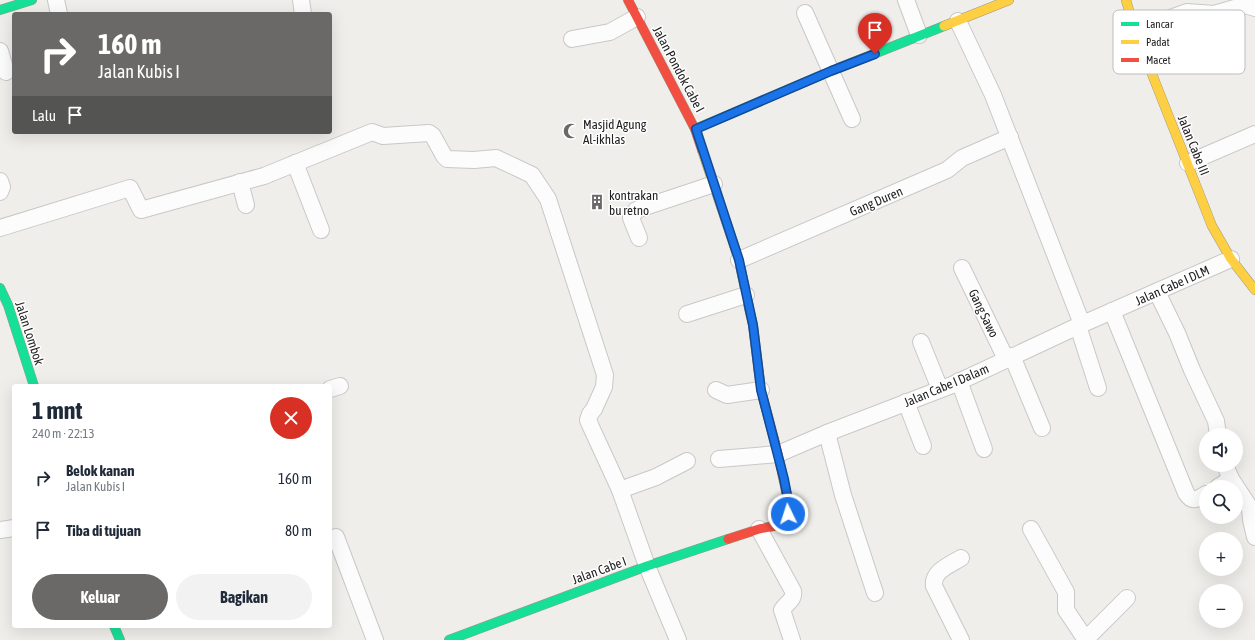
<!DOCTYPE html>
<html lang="id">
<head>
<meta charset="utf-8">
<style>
  body { margin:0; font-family:"Asap Condensed",sans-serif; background:#f2f2f3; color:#1f2937; height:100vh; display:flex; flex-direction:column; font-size:15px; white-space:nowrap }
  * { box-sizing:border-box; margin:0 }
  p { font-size:13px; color:#747a83 }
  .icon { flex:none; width:22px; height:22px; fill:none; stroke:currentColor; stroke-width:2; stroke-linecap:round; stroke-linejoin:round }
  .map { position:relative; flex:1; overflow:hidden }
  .details { position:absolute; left:12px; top:384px; width:320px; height:244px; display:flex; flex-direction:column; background:#fff; border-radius:4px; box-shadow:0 4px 16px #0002 }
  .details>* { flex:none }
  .top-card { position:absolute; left:12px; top:12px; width:320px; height:122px; border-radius:4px; box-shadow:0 4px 16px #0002; background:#6a6968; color:#fff; overflow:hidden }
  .controls { position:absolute; left:1199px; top:428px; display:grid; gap:8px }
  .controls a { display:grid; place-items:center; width:44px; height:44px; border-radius:50%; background:#fff; box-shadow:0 4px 16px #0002; font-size:20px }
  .pin { position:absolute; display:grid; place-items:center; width:34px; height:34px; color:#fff; margin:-41px -17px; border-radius:50% 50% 50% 0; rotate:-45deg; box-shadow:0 0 4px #0007 }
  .pin .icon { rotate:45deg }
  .me { position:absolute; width:44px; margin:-22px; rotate:356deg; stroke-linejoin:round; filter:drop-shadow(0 0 3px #0008) }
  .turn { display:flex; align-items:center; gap:14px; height:84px; padding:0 20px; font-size:18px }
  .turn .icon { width:52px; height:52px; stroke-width:2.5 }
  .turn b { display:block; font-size:28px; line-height:34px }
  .then { display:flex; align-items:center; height:38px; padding:0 20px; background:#0003; gap:8px; font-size:15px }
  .round { display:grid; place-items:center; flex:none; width:42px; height:42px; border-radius:21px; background:#f2f2f3 }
  .overview { display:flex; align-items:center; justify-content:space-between; height:68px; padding:0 20px }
  h1 { font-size:24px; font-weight:700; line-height:30px }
  .cta { display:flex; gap:8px; margin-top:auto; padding:8px 20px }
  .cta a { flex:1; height:46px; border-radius:24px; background:#6a6968; color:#fff; font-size:16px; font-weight:700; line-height:46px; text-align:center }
  .cta a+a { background:#f2f2f3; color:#1f2937 }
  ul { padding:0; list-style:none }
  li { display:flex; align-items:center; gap:12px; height:52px; padding:0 20px }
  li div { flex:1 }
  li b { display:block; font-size:15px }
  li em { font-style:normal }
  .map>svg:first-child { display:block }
</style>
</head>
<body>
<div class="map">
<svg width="1255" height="640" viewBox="0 0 1255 640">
  <rect width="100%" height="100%" fill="#f0eeeb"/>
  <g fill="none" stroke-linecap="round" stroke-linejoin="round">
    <defs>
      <g id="street">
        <path d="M56 0 59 14"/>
        <path d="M301 0 303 14"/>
        <path d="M906 0 919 35"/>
        <path d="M805 13 852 119"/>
        <path d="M958 21 993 95 1082 324"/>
        <path d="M1135 31 1187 12 1214 14 1245 5 1255 8"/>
        <path d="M572 39 610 32 637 17"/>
        <path d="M0 51 6 72"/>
        <path d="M295 163 321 230"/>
        <path d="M1188 163 1255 134"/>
        <path d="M0 181 2 187 0 192"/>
        <path d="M240 182 246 205"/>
        <path d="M0 228 130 188 141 210 264 176 372 132 383 136 429 133 433 136 444 156 447 159 474 160 496 158 532 175 548 199 605 375 604 387 594 409 590 414 588 420 591 427 620 490 647 566 678 640"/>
        <path d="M639 238 631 218 636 210 714 184"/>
        <path d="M739 260 947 170 962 158 1010 137"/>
        <path d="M962 268 1006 359"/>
        <path d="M1157 292 1177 333 1192 370 1216 421 1218 435"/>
        <path d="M1112 311 1186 493C1192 503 1198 499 1206 494"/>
        <path d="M687 314 746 295"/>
        <path d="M1078 326 1098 388"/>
        <path d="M921 342 940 389"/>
        <path d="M1012 356 1042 428"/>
        <path d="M959 381 984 449"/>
        <path d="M330 389 340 386"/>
        <path d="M716 390 727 395 761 390"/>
        <path d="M906 402 923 446"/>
        <path d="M827 433 843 495 875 593"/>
        <path d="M719 459 778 454 827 433 952 385 1078 326 1231 259"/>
        <path d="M1225 465 1231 479 1250 508 1251 520 1255 537"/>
        <path d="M1218 487 1231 479"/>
        <path d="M620 490 656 477 687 461"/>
        <path d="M759 529 793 591C795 600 786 603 782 610L792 640"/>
        <path d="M1031 529 1066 592V610L1086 640"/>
        <path d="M0 530 14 528"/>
        <path d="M336 537 375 640"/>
        <path d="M961 640 934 586C932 571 950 565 961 558"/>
        <path d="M1085 640 1127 598"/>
      </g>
      <g id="fast">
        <path d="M0 10 32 0"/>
        <path d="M695 129 831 71 944 26"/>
        <path d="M0 288 8 305 34 386"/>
        <path d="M114 626 120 640"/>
        <path d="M449 640 647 566 728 539"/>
      </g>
      <g id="slow">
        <path d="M1126 0 1135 31 1212 226 1231 259 1255 290"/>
        <path d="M944 26 1009 0"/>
        <path d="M702 150 739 260 749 308"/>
      </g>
      <g id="jam">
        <path d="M628 0 695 129 702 150"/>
        <path d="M728 539 759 529 774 526 782 521 788 514 789 505 778 454 761 390 753 325 749 308"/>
      </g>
    </defs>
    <use href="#street" stroke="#c9c8c7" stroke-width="18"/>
    <use href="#fast" stroke="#999a82" stroke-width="10"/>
    <use href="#slow" stroke="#999a82" stroke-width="10"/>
    <use href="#jam" stroke="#999a82" stroke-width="10"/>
    <use href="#street" stroke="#fdfcfc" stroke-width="16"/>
    <use href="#fast" stroke="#16e098" stroke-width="9"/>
    <use href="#slow" stroke="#ffcf43" stroke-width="9"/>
    <use href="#jam" stroke="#f24e42" stroke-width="9"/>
  </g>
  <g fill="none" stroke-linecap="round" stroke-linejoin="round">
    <defs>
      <path id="route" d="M788 514 789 505 784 479 761 390 753 325 739 260 696 129 831 71 875 54"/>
    </defs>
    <use href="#route" stroke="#114b97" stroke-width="10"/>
    <use href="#route" stroke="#1a73e8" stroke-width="7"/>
  </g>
  <defs>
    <symbol id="mosque-bare" viewBox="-9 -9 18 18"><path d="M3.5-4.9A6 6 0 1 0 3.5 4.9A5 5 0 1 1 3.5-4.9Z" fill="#6a6968" stroke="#fff" stroke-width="2.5" paint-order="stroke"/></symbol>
    <symbol id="building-bare" viewBox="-9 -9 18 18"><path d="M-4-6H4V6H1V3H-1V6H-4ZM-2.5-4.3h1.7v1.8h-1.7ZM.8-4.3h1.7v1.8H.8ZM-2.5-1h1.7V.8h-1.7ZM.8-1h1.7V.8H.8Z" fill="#6a6968" stroke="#fff" stroke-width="2.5" paint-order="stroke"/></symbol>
  </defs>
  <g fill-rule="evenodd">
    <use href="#mosque-bare" x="560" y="120" width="22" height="22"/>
    <use href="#building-bare" x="586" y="191" width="22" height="22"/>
  </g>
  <g text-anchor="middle" stroke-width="3" stroke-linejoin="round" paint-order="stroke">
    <g font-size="13" fill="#222" stroke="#fff">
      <text transform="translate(679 69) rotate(62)" y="5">Jalan Pondok Cabe I</text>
      <text transform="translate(1194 145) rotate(68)" y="5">Jalan Cabe III</text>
      <text transform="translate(876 201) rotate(-23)" y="5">Gang Duren</text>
      <text transform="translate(1172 285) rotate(-24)" y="5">Jalan Cabe I DLM</text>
      <text transform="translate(984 313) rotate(64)" y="5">Gang Sawo</text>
      <text transform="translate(30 333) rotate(72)" y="5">Jalan Lombok</text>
      <text transform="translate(946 385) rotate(-23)" y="5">Jalan Cabe I Dalam</text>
      <text transform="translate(599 570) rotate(-20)" y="5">Jalan Cabe I</text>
    </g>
    <g font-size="13" fill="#222" stroke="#fff" text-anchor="start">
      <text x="583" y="129">Masjid Agung<tspan x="583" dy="15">Al-ikhlas</tspan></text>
      <text x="609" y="200">kontrakan<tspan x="609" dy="15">bu retno</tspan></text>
    </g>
  </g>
  <rect x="1113" y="10" width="132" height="64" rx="6" fill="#fff" stroke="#bdbdbd" stroke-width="1"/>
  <rect x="1121" y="22" width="18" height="4" fill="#16e098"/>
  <rect x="1121" y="40" width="18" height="4" fill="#ffcf43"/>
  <rect x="1121" y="58" width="18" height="4" fill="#f24e42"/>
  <g font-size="11" fill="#222">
    <text x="1146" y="28">Lancar</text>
    <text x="1146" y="46">Padat</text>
    <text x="1146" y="64">Macet</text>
  </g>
</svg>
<div class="controls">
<a><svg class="icon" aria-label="sound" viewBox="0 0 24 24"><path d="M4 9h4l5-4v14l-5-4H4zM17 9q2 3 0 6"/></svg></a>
<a><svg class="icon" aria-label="search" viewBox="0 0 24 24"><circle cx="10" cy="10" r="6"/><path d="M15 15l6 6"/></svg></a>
<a>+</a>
<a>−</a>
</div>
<div class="pin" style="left:875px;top:54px;background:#d93025"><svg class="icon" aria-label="arrive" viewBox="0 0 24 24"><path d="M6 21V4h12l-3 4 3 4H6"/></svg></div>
<svg class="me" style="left:788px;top:514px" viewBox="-20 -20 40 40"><circle r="17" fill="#1a73e8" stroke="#fff" stroke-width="3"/><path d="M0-11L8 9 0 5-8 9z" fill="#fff"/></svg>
<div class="top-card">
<div class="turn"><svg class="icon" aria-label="right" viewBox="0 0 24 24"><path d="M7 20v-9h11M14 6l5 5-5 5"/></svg><div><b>160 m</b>Jalan Kubis I</div></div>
<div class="then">Lalu<svg class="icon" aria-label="arrive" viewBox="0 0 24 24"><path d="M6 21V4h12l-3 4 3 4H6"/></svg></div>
</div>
<section class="details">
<div class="overview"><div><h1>1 mnt</h1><p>240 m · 22:13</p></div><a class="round" style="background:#d93025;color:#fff"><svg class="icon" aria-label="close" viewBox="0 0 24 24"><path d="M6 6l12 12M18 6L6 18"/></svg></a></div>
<ul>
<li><svg class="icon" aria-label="right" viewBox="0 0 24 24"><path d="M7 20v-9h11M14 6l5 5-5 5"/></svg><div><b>Belok kanan</b><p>Jalan Kubis I</p></div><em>160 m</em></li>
<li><svg class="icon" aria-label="arrive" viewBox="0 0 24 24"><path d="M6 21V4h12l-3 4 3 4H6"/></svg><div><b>Tiba di tujuan</b></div><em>80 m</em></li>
</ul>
<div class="cta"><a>Keluar</a><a>Bagikan</a></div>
</section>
</div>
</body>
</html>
